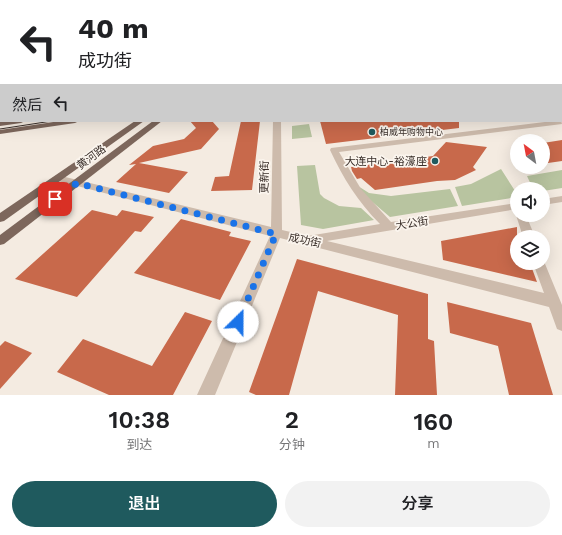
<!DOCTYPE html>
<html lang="zh">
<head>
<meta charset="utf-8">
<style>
  body { margin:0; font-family:"Work Sans","Noto Sans SC",sans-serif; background:#f2f2f2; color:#202124; height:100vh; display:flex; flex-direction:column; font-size:15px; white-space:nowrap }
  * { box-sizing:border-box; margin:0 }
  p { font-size:13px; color:#757577 }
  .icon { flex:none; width:22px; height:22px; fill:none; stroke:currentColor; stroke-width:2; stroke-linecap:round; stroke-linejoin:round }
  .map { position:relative; height:395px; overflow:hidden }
  .side { display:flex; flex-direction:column; background:#fff; flex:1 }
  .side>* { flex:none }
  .guide { position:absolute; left:0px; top:0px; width:562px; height:122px; box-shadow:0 4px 16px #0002; background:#fff; color:#202124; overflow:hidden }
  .needle { width:26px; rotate:328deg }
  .controls { position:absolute; left:510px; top:134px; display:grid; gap:8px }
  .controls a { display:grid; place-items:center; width:40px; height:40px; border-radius:50%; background:#fff; box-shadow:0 4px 16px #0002; font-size:20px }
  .pin { position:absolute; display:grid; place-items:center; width:34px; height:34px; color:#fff; margin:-17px; border-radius:8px; box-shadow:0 2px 6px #0006 }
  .me { position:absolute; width:44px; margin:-22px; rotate:23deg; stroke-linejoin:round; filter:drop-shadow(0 0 3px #0008) }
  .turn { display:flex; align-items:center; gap:14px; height:84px; padding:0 12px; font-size:18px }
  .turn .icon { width:52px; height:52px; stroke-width:2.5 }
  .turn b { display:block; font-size:28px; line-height:34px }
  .then { display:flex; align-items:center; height:38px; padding:0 12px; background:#0003; gap:8px; font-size:15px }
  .eta { display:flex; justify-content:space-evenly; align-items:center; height:68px; text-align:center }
  .eta b { font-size:24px; font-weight:600; line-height:28px }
  .primary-button { display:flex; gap:8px; margin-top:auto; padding:8px 12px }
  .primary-button a { flex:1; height:46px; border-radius:24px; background:#1f5a5e; color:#fff; font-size:16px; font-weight:600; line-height:46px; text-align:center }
  .primary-button a+a { background:#f2f2f2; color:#202124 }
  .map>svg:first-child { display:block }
</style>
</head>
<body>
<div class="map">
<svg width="562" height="395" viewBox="0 0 562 395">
  <rect width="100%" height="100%" fill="#f4ebe1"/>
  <g fill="#b8c4a0">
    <path d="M309 124 312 137 292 139V126Z"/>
    <path d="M315 165 320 194 324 198 339 206 361 208 374 220 323 229 301 225 297 166Z"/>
    <path d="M501 169 517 194V197L462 206 455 187 471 184Z"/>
    <path d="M562 170V188L543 191V189H533L527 176Z"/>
    <path d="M358 186 369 193 391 196 450 189 458 206 390 217 357 189Z"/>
  </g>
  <g fill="#c8694b">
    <path d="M190 121H212L219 129 201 149 139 163 188 172 169 193 116 182 136 164 129 165 153 146 184 139 196 128Z"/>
    <path d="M241 121H260L252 190 211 191 215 177 229 176Z"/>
    <path d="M320 121H459V128L326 144Z"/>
    <path d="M562 140V161L548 163 543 161V143Z"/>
    <path d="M446 142 487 147 473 167 476 170 455 180 437 181 375 190 361 178 357 179 352 171 351 167 433 156Z"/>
    <path d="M92 210 117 216 122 210 154 217 141 232 135 231 77 297 15 279Z"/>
    <path d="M181 219 231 232 229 236 251 241 220 300 134 273Z"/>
    <path d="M517 227V263H530L537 282 443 260 441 241Z"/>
    <path d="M297 259 428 294V339L434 341 437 395H395L398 315 318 291 289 395H256L249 392Z"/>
    <path d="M447 302 531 323 553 395H509L498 346 450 333Z"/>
    <path d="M185 312 212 321 173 395H109L57 372 83 339 152 366Z"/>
    <path d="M5 341 32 353 0 389V346Z"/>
  </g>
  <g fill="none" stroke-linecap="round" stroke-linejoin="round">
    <g fill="#cdbbac" fill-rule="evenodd">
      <rect x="0" y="52" width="1" height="2"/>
      <rect x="0" y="66" width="1" height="4"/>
      <path d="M561 120 562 124 339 152 361 189 391 222 517 203V209L327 241 544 293 533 263H543V259L562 305V331L557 329 549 307 280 238 215 395H197L270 236 54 180 52 178 57 175 271 227 273 121H281L282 230 308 236 380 224C358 202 343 178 330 150L331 148Z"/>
      <path d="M562 196V202L543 205V199Z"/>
      <path d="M517 213V215H526L535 237H523L516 215Z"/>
    </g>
    <rect fill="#cdbbac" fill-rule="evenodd" x="561" y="51" width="1" height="2"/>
    <path fill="#a18a7d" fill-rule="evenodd" d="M1 75V79L0 80V76Z"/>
    <g fill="#7d675c" fill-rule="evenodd">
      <path d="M6 121H25L21 123 0 126V122Z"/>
      <path d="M60 121H79L75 123 0 134V130Z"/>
      <path d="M135 121H144L4 221 0 222V213Z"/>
      <path d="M153 121H162L4 244 0 245V235Z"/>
    </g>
    <path stroke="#3b302b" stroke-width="1" d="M0 129 52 121"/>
  </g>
  <linearGradient id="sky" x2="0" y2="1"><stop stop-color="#7eb2d2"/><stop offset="0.45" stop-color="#faf6f2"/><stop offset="1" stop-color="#faf6f2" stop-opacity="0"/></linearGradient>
  <rect width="562" height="100" fill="url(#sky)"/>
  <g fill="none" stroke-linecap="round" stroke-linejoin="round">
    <path stroke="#1a73e8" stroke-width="7" stroke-dasharray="0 12.6" d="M55 199 77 183 276 234 238 322"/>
  </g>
  <g fill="#1f5a5e" stroke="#fbf5ee" stroke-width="1.5">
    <circle cx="372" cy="132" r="4"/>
    <circle cx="435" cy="161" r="4"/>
  </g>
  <g text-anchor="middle" stroke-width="3.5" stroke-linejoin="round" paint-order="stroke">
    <g font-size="9" fill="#3b302b" stroke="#fbf5ee" text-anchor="start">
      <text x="380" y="135">柏威年购物中心</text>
    </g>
    <g font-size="11" fill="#3b302b" stroke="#fbf5ee">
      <text transform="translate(91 157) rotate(-37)" y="4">黄河路</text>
      <text transform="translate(264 177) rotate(-89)" y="4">更新街</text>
      <text transform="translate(412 223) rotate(-9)" y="4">大公街</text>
      <text transform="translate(305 240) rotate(12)" y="4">成功街</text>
    </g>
    <g font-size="11" fill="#3b302b" stroke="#fbf5ee" text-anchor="end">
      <text x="427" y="165">大连中心-裕濠座</text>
    </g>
  </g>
</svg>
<div class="controls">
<a><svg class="needle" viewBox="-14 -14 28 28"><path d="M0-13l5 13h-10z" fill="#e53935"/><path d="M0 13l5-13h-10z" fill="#757577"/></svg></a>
<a><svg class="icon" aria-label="sound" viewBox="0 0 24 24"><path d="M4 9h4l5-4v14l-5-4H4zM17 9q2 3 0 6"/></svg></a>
<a><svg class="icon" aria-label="layers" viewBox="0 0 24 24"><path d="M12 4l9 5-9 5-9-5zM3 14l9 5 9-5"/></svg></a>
</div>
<div class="pin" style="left:55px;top:199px;background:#d93025"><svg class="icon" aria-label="arrive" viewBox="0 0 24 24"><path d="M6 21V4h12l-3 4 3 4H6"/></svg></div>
<svg class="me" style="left:238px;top:322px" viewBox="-20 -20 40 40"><circle r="19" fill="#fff"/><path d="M0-13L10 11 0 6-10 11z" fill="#1a73e8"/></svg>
<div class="guide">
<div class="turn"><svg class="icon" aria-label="left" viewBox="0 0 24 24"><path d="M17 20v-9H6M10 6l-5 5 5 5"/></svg><div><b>40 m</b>成功街</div></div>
<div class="then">然后<svg class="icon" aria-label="left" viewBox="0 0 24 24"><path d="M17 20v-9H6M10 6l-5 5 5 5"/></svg></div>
</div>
</div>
<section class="side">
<div class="eta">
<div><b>10:38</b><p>到达</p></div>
<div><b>2</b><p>分钟</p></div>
<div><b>160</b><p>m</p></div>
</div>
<div class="primary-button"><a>退出</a><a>分享</a></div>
</section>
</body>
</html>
